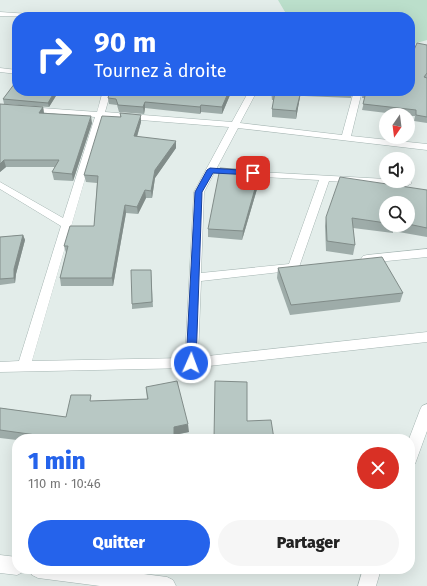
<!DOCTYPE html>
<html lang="fr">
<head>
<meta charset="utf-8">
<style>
  body { margin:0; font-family:"Fira Sans",sans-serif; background:#f6f6f6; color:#222; height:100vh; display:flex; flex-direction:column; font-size:15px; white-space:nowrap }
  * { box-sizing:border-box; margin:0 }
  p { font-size:13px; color:#767676 }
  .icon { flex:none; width:22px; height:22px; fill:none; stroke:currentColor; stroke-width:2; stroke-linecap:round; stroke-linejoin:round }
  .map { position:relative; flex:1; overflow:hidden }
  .drawer { position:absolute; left:12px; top:434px; width:403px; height:140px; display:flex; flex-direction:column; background:#fff; border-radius:16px; box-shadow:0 4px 16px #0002 }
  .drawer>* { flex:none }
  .guide { position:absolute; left:12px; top:12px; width:403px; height:84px; border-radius:16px; box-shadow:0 4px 16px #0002; background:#2563eb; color:#fff; overflow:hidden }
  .needle { width:26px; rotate:194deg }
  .controls { position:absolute; left:379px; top:108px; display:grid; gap:8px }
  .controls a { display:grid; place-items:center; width:36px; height:36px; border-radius:50%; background:#fff; box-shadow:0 4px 16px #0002; font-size:20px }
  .pin { position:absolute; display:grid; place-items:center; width:34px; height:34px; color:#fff; margin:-17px; border-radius:8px; box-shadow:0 2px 6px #0006 }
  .me { position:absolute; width:44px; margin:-22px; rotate:2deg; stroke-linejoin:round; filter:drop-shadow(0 0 3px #0008) }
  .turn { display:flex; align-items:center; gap:14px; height:84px; padding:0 16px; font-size:18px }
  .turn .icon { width:52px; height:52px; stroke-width:2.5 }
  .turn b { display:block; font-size:28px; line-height:34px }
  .round { display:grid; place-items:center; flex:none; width:42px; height:42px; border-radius:21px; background:#f6f6f6 }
  .summary { display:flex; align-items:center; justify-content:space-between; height:68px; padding:0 16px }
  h1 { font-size:24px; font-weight:800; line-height:30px; color:#2563eb }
  .button { display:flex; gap:8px; margin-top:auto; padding:8px 16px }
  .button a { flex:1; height:46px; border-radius:24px; background:#2563eb; color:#fff; font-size:16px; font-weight:800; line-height:46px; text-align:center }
  .button a+a { background:#f6f6f6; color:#222 }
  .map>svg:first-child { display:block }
</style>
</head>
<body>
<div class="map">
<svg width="427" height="586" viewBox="0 0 427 586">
  <rect width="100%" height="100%" fill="#e3edea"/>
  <path fill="#bbdfcb" d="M278 0H427V40L410 45V17H288Z"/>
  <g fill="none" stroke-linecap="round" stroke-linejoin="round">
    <defs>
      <g id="minor">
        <path d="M0 12 45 15 48 17 0 16Z"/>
        <path d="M109 13 111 14 112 17H106L107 14Z"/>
        <path d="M0 68 17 70V74L0 72Z"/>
        <path d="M103 91H111L105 112 232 122 249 91H257L240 123 342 135 354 91H362L351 136 427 144V150L238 128 204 192 201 273 289 264 319 180 245 176 242 175 240 173 242 171 386 179V181L408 180 412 183 407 186 329 181 298 270 201 281 198 357 427 332V342L191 368 0 372V362L19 361 61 226 0 189V182L63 218 95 117 0 109V105L97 112ZM103 117 229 127 194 192 185 358 32 361Z"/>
        <path d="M427 249V257L367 263 363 262 361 259 363 256 367 255Z"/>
        <path d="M427 404V431L415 464 410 466 409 439 420 410 422 406Z"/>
        <path d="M0 555 17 557V569H24L23 572 17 575 0 573Z"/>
        <path d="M29 569H105L167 577 173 580 176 586H100L38 578 32 575Z"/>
        <path d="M363 569H381L376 586H358Z"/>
      </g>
    </defs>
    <use href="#minor" stroke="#a5b5b2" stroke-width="1"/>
    <use href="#minor" fill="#fff" fill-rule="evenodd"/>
  </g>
  <g fill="#9eaca9" fill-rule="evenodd">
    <path d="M427 45V123L414 121 415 116H408V115H403L362 110 365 98H362L363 91H410Z"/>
    <path d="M17 91H59L49 107 4 104 3 99Z"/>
    <path d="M110 91H230V95L222 114 201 112 200 114 145 108 144 114 119 112 117 105 109 104 108 98Z"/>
    <path d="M271 91H301L296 119 272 117V109L274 100H272Z"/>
    <path d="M304 91H353L351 98 304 96Z"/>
    <path d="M0 104 43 107 44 113 92 123 73 181 54 180 52 172 55 167H6L0 172Z"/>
    <path d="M120 113 141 122 137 137 176 148 155 178 152 198H146L138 214 126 213 113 286H61L60 278 66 253 64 246 94 226 97 183 86 182 84 175 120 117Z"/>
    <path d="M260 179 242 240 208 237V229Z"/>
    <path d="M427 190V237L393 231V233L353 228 355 245 353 255 326 251 325 226 326 217ZM386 203H408V225H386Z"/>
    <path d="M23 235 25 240 16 274 15 283 0 285V237Z"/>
    <path d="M278 268 403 293 400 302 290 315 277 278Z"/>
    <path d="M151 270 153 307 132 309V304Z"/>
    <path d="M146 387 189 432 174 435V439H17V440L0 438V408L66 417 93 401 147 399Z"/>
  </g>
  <g fill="#818c89">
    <path d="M55 91H59L49 107 48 103Z"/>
    <path d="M229 91H230V95L222 114V107Z"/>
    <path d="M301 91 296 119V111Z"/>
    <path d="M145 102V108L144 114 143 107Z"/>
    <path d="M201 105V112L200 114V107Z"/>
    <path d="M43 107 44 114 39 113Z"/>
    <path d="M141 115V122L135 143 134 136Z"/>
    <path d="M91 116 92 123 73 181 72 174Z"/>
    <path d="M176 141V148L155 178 152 198 151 191 155 170Z"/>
    <path d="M4 160 6 167 0 172V164Z"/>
    <path d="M260 171V179L242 240 243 231Z"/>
    <path d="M145 190 146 198 138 214 137 207Z"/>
    <path d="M125 205 126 213 113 286 112 278Z"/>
    <path d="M23 235 25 240 16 274 15 283 14 278V269Z"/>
    <path d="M188 424 189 432 174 435V439V427Z"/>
  </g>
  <g fill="#b8c8c4" stroke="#818c89">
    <path d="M417 43 427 45V73L424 77 427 78V117L416 115V110L363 104 366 92H363V91H410V59Z"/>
    <path d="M15 83H17V91H55L48 103 3 99Z"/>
    <path d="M110 91H229L222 107 201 105 200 107 145 102 143 107 118 105 116 99 108 98Z"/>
    <path d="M272 91H301L296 111 272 109 275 92H272Z"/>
    <path d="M334 91H352V92Z"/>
    <path d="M0 104 43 107 39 113 91 116 72 174 52 172 59 160H4L0 164Z"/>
    <path d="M120 113 141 115 134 136 176 141 155 170 151 191 145 190 137 207 125 205 112 278H60L68 246H64L70 226H94L98 176 84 175 102 116 121 117Z"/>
    <path d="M220 168 260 171 243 231 208 229Z"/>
    <path d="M340 177 427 190V228L408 224V203H386V223L352 218 355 245 327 241 326 217Z"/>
    <path d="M23 235 14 269V278L0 279V237Z"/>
    <path d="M382 257 403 293 291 305 278 268Z"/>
    <path d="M131 270H151L152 302 132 304Z"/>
    <path d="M177 381 188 424 174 427V439H65L0 430V408L66 417 71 395H91L90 401 148 399 146 387Z"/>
    <path d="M215 381 247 382V421L271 420 274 439H214Z"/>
  </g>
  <path fill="#2563eb" stroke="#184099" d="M210 168 253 171 257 173 253 175 213 173 202 192 196 363 195 366H188L186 363 195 192 207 170Z"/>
</svg>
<div class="controls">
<a><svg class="needle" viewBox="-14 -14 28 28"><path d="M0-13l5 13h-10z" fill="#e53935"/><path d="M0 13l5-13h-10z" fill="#767676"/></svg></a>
<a><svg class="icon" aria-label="sound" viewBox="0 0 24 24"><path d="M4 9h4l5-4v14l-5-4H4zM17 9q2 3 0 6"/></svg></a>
<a><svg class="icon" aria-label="search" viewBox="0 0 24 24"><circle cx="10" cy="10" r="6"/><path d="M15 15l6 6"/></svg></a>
</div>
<div class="pin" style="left:253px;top:173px;background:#d93025"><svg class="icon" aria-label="arrive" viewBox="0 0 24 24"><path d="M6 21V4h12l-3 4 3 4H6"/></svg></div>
<svg class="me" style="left:191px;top:363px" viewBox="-20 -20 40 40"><circle r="17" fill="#2563eb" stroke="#fff" stroke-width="3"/><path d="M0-11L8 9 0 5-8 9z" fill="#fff"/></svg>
<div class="guide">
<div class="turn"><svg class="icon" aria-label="right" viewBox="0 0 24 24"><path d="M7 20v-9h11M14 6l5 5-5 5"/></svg><div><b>90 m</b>Tournez à droite</div></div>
</div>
<section class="drawer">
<div class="summary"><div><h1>1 min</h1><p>110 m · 10:46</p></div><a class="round" style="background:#d93025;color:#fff"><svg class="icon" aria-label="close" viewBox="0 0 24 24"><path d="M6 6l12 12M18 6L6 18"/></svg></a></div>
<div class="button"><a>Quitter</a><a>Partager</a></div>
</section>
</div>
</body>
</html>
